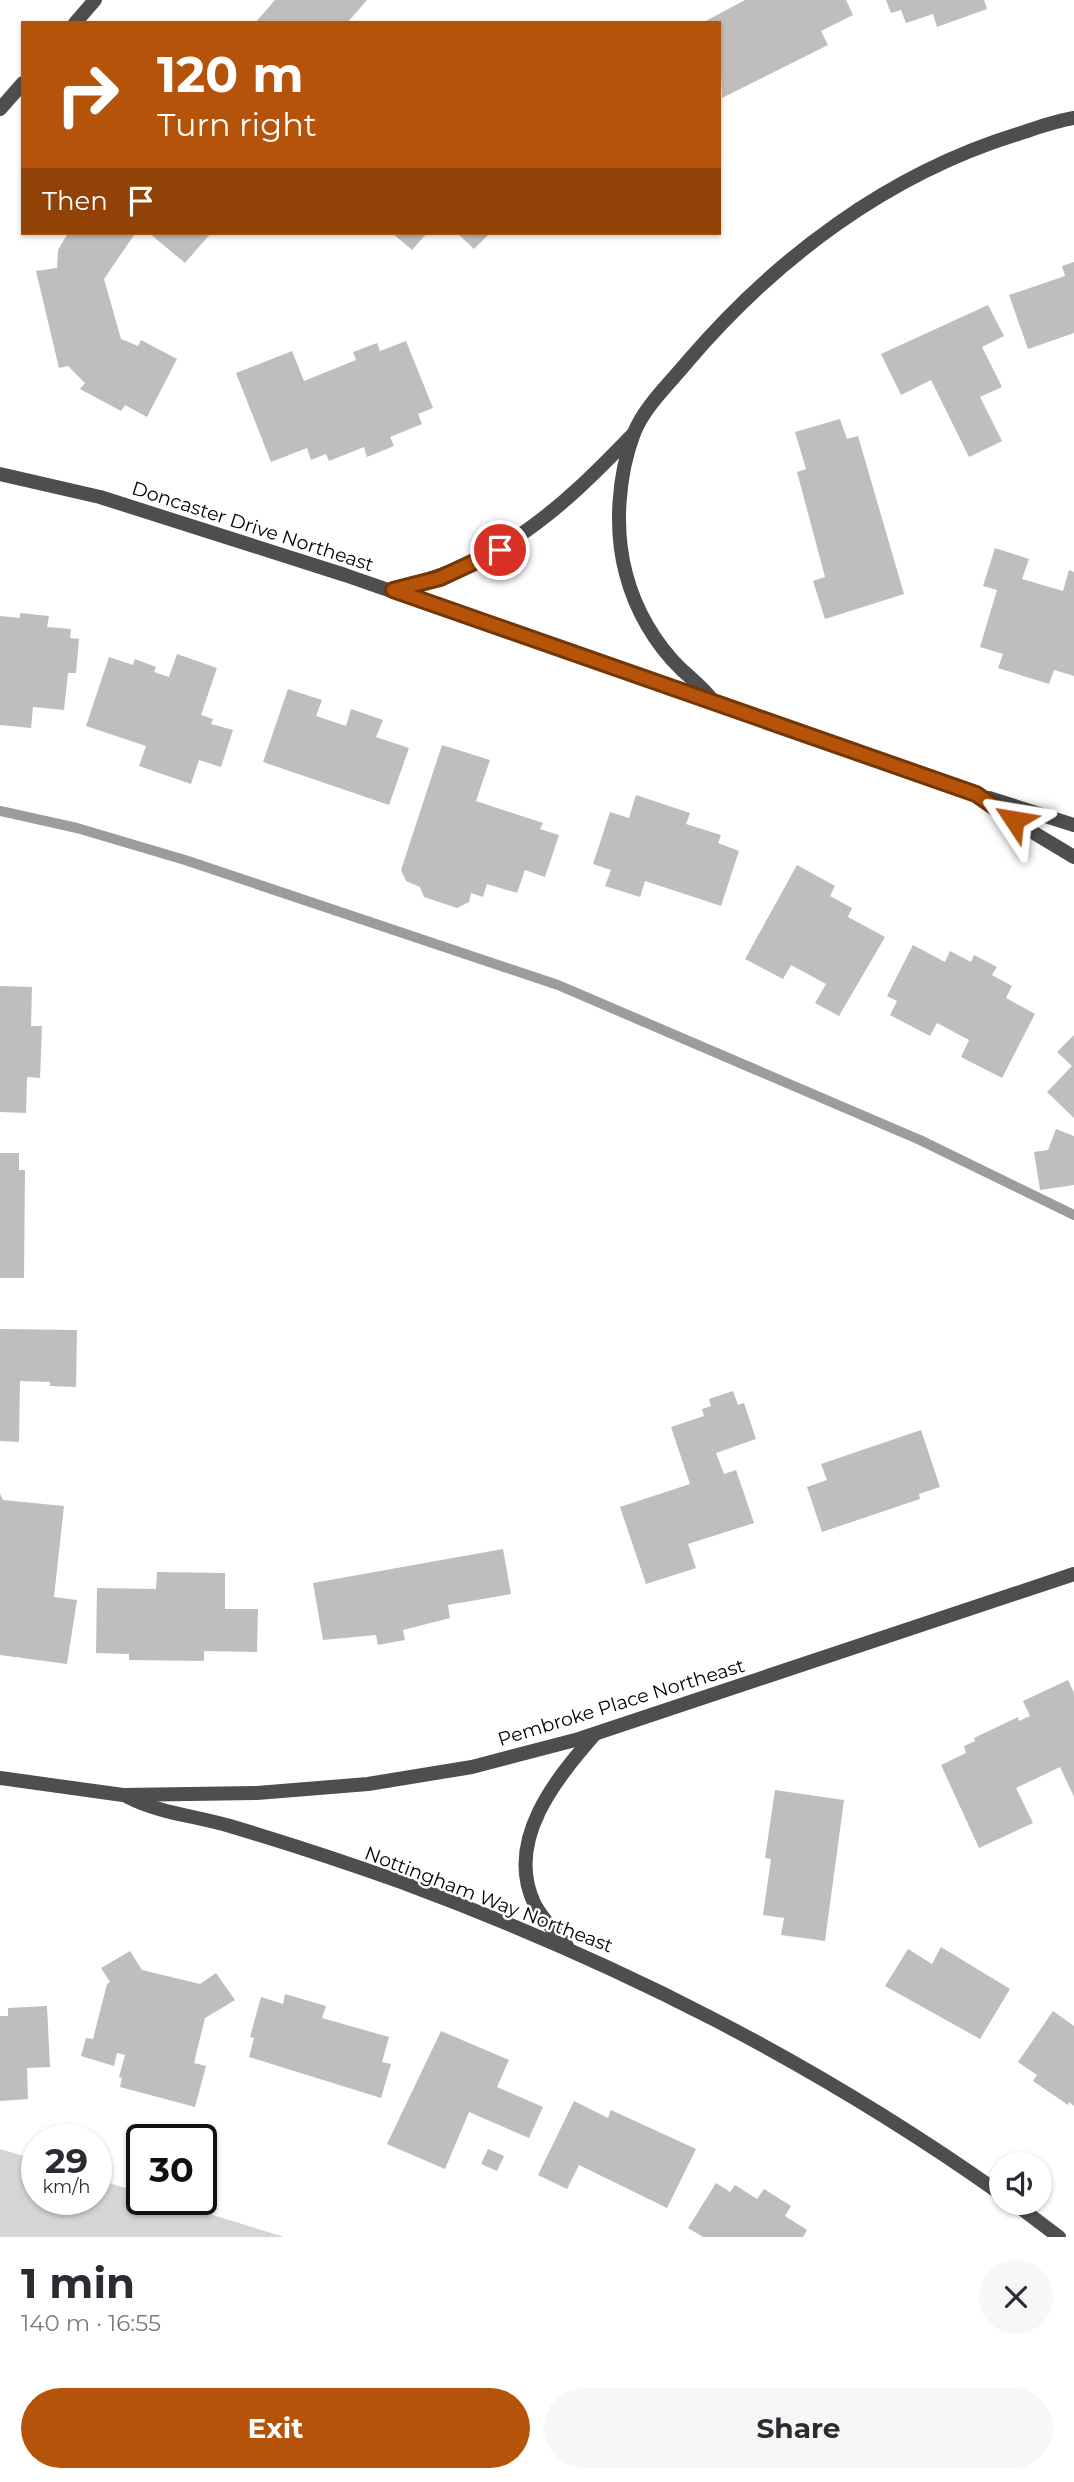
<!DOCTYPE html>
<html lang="en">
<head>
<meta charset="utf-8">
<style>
  body { margin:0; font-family:Montserrat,sans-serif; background:#f7f7f7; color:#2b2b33; height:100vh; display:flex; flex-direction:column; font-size:26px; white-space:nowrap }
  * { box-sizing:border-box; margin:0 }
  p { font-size:23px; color:#7c7c81 }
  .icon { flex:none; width:38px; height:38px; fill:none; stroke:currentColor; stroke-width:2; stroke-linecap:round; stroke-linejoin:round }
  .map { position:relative; height:2237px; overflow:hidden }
  .side { display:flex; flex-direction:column; background:#fff; flex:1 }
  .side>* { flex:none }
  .guide { position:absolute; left:21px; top:21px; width:700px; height:214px; border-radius:0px; box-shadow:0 2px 5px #0004; background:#b45309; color:#fff; overflow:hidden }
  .buttons { position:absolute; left:989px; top:2152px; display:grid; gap:14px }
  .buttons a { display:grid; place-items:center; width:63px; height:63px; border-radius:50%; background:#fff; box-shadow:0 2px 5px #0004; font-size:35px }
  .speed { position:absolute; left:21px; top:2124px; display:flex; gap:14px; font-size:35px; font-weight:700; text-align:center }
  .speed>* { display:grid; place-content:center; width:91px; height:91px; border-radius:50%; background:#fff; box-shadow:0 2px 5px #0004; line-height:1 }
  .speed small { font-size:18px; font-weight:400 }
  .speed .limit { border:4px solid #111; border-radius:10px; background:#fff; color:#111 }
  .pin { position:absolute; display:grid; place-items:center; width:60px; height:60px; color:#fff; margin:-30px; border:4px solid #fff; border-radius:50%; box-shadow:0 2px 7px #0007 }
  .me { position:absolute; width:77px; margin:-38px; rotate:303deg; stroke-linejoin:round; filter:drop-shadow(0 0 5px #0008) }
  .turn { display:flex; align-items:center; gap:24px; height:147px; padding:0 21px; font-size:32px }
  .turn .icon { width:91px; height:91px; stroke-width:2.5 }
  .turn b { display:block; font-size:49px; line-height:60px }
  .then { display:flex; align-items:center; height:66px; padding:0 21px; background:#0003; gap:14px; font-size:26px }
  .round { display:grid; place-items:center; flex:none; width:74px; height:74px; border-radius:37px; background:#f7f7f7 }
  .overview { display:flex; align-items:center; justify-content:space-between; height:119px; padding:0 21px }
  h1 { font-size:42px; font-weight:700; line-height:52px }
  .primary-button { display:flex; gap:14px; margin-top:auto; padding:14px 21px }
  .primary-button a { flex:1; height:80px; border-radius:42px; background:#b45309; color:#fff; font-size:28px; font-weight:700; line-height:80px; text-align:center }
  .primary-button a+a { background:#f7f7f7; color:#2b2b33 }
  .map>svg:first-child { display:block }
</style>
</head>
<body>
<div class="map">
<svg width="1074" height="2237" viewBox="0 0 1074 2237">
  <rect width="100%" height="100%" fill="#fff"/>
  <path fill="#d5d5d5" d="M0 2149 37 2160V2200H96V2179L142 2193V2200H164L284 2237H0Z"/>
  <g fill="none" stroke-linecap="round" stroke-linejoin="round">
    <path stroke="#9c9c9c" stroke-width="10" d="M0 811 77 828 185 860 558 985 920 1140 1074 1215"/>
  </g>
  <g fill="#bebebe">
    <path d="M275 0H367L347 23H255Z"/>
    <path d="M745 0H846L853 15 821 31 828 45 722 98 719 23H702Z"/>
    <path d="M886 0H984L987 9 937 27 933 14 906 23 901 10 891 13Z"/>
    <path d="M68 233 134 235 104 279 121 339 138 346 141 340 177 359 147 417 125 405 121 411 80 389 85 383 68 366 59 368 36 271 57 268 58 250Z"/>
    <path d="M149 233H211L185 263Z"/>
    <path d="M392 233H427L412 250Z"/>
    <path d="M457 233H490L474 249Z"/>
    <path d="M1074 262V333L1028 349 1009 295 1065 276 1062 266Z"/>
    <path d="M988 305 1004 336 982 347 1002 387 980 397 1002 441 969 457 931 380 901 395 881 354Z"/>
    <path d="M406 341 433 408 418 414 422 424 390 437 394 446 367 457 364 447 329 461 326 454 311 460 307 448 271 462 236 373 292 351 304 381 356 360 353 352 377 343 380 351Z"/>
    <path d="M840 419 847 439 858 436 904 594 825 619 813 581 825 577 797 472 806 469 795 432Z"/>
    <path d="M995 548 1029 559 1022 579 1063 591 1069 570 1074 572V676L1054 670 1049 684 998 668 1003 654 980 647 997 590 983 586Z"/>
    <path d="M20 613 49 616 47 627 71 629 70 638 79 639 76 673H68L64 710 33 707 31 728 0 725V616L20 618Z"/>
    <path d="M177 654 217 668 201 715 213 719 211 724 233 730 221 767 199 760 191 784 139 766 146 746 86 726 109 657 133 665 135 659 156 667 154 672 169 677Z"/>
    <path d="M288 689 322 700 316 716 346 726 351 709 383 720 376 737 409 748 389 805 263 762Z"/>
    <path d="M442 745 490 760 476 801 543 823 540 829 559 835 545 877 525 870 517 893 487 884 483 897 471 893 469 902 457 908 424 897 420 887 406 881 401 870Z"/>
    <path d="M636 795 690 813 686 824 721 835 718 843 739 851 721 906 645 881 640 897 605 886 611 870 593 864 610 812 629 818Z"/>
    <path d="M797 865 835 886 830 896 852 908 848 917 885 937 839 1016 815 1003 826 984 791 965 783 979 745 959Z"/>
    <path d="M913 945 945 962 950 951 971 962 974 955 997 967 992 975 1012 986 1006 998 1035 1014 1002 1078 961 1057 969 1040 937 1023 930 1036 890 1015 897 1001 887 996Z"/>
    <path d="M0 986 32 987 31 1026H42L40 1078 27 1077 26 1113 0 1112Z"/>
    <path d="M1074 1035V1118L1047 1092 1072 1066 1057 1052Z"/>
    <path d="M1056 1129 1074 1136V1185L1040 1190 1034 1152 1048 1150Z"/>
    <path d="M0 1153H19V1170H25L24 1278H0Z"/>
    <path d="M0 1329 77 1330 76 1387 50 1386V1382L20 1381 19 1442 0 1441Z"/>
    <path d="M733 1391 738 1405 744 1403 756 1439 716 1453 724 1474 736 1470 754 1523 688 1544 696 1568 646 1584 620 1507 690 1484 671 1427 704 1416 702 1409 711 1406 709 1399Z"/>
    <path d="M921 1430 940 1487 919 1494 920 1499 822 1532 807 1487 827 1480 821 1464Z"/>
    <path d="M0 1494 3 1500 64 1506 54 1597 77 1600 67 1664 0 1655Z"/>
    <path d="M503 1549 511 1594 448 1605 450 1618 403 1630 405 1640 378 1645 376 1635 323 1640 313 1583Z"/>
    <path d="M157 1572 225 1573V1609H258L257 1652 204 1651V1661L129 1660V1654L96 1653 97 1588 156 1589Z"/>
    <path d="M1068 1680 1074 1693V1797L1060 1767 1016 1788 1033 1823 979 1848 941 1765 966 1753 964 1746 975 1741 974 1738 1018 1717 1019 1721 1030 1716 1023 1701Z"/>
    <path d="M775 1790 844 1800 825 1941 781 1935 784 1918 763 1915 771 1859 765 1858Z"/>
    <path d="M941 1947 1010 1989 980 2039 885 1986 908 1949 932 1964Z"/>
    <path d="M130 1951 142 1970 200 1984 216 1973 235 2000 205 2018 194 2063 206 2066 195 2107 120 2087 122 2078 119 2077 125 2055 117 2053 114 2066 81 2056 86 2038 93 2039 107 1984 110 1982 101 1968Z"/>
    <path d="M285 1994 326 2006 322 2018 389 2037 382 2062 391 2064 381 2098 249 2057 254 2038 250 2037 261 1997 283 2004Z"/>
    <path d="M47 2006 50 2067 27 2068 28 2099 0 2101V2016H8V2008Z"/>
    <path d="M1053 2011 1074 2026V2106L1069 2102 1068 2105 1033 2081 1037 2075 1018 2062Z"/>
    <path d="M441 2031 509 2060 497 2087 543 2107 529 2138 469 2112 445 2169 387 2144Z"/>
    <path d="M574 2101 608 2118 611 2110 696 2149 667 2208 579 2165 567 2189 538 2175Z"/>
    <path d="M145 2127 191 2139V2140H141Z"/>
    <path d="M141 2142H142V2168L135 2167Z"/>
    <path d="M488 2149 504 2156 497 2171 481 2164Z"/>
    <path d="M716 2183 730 2192 735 2185 757 2199 764 2189 791 2206 785 2216 807 2230 803 2237H703L688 2228Z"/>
  </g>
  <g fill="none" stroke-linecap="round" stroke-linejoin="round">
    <g stroke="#4e4e4e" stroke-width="14">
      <path d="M75 23 95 0"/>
      <path d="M0 109 23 83"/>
      <path d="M0 474 100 497 345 575 976 794 996 810 1074 857"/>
      <path d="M392 590C503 562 557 513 634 433"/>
      <path d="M714 702C705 689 693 680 681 669 655 644 635 609 626 574 614 530 618 475 634 433 644 407 670 383 688 361 776 258 888 174 1018 134 1037 128 1055 121 1074 118"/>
      <path d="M989 798 1074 825"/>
      <path d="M0 1778 123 1795 257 1793 368 1784 472 1767 579 1739 1074 1574"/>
      <path d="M128 1797C159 1813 196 1816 230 1826 287 1843 345 1862 401 1882 617 1962 813 2061 1001 2194"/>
      <path d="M567 1946C557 1933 541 1918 534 1903 505 1840 556 1779 595 1734"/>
      <path d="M1014 2203 1059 2237"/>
    </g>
  </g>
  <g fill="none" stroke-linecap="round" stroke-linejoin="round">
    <defs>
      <path id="route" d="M500 550 440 578 393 590 976 794 1014 820"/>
    </defs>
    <use href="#route" stroke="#753606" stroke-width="18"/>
    <use href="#route" stroke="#b45309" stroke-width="12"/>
  </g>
  <g text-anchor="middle" stroke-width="5" stroke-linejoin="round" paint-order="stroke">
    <g font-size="19" fill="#000" stroke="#fff">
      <text transform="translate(253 526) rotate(18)" y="7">Doncaster Drive Northeast</text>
      <text transform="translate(621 1702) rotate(-17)" y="7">Pembroke Place Northeast</text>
      <text transform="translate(489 1899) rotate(21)" y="7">Nottingham Way Northeast</text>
    </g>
  </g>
</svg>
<div class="buttons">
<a><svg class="icon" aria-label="sound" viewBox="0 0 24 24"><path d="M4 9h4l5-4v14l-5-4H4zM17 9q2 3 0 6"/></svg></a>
</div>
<div class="speed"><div>29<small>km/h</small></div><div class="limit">30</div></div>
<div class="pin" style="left:500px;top:550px;background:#d93025"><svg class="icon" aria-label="arrive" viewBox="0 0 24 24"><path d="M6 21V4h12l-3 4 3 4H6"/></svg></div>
<svg class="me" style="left:1014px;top:820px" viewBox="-20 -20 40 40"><path d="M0-17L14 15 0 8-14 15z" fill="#b45309" stroke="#fff" stroke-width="4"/></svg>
<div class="guide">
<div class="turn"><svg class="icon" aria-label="right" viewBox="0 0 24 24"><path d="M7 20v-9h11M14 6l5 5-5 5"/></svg><div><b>120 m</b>Turn right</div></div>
<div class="then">Then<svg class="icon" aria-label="arrive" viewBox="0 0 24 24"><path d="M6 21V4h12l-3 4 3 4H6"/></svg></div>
</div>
</div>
<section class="side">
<div class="overview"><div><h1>1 min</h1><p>140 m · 16:55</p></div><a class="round"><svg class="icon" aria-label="close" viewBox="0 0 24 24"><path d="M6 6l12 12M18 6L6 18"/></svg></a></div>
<div class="primary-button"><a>Exit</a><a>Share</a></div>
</section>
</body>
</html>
